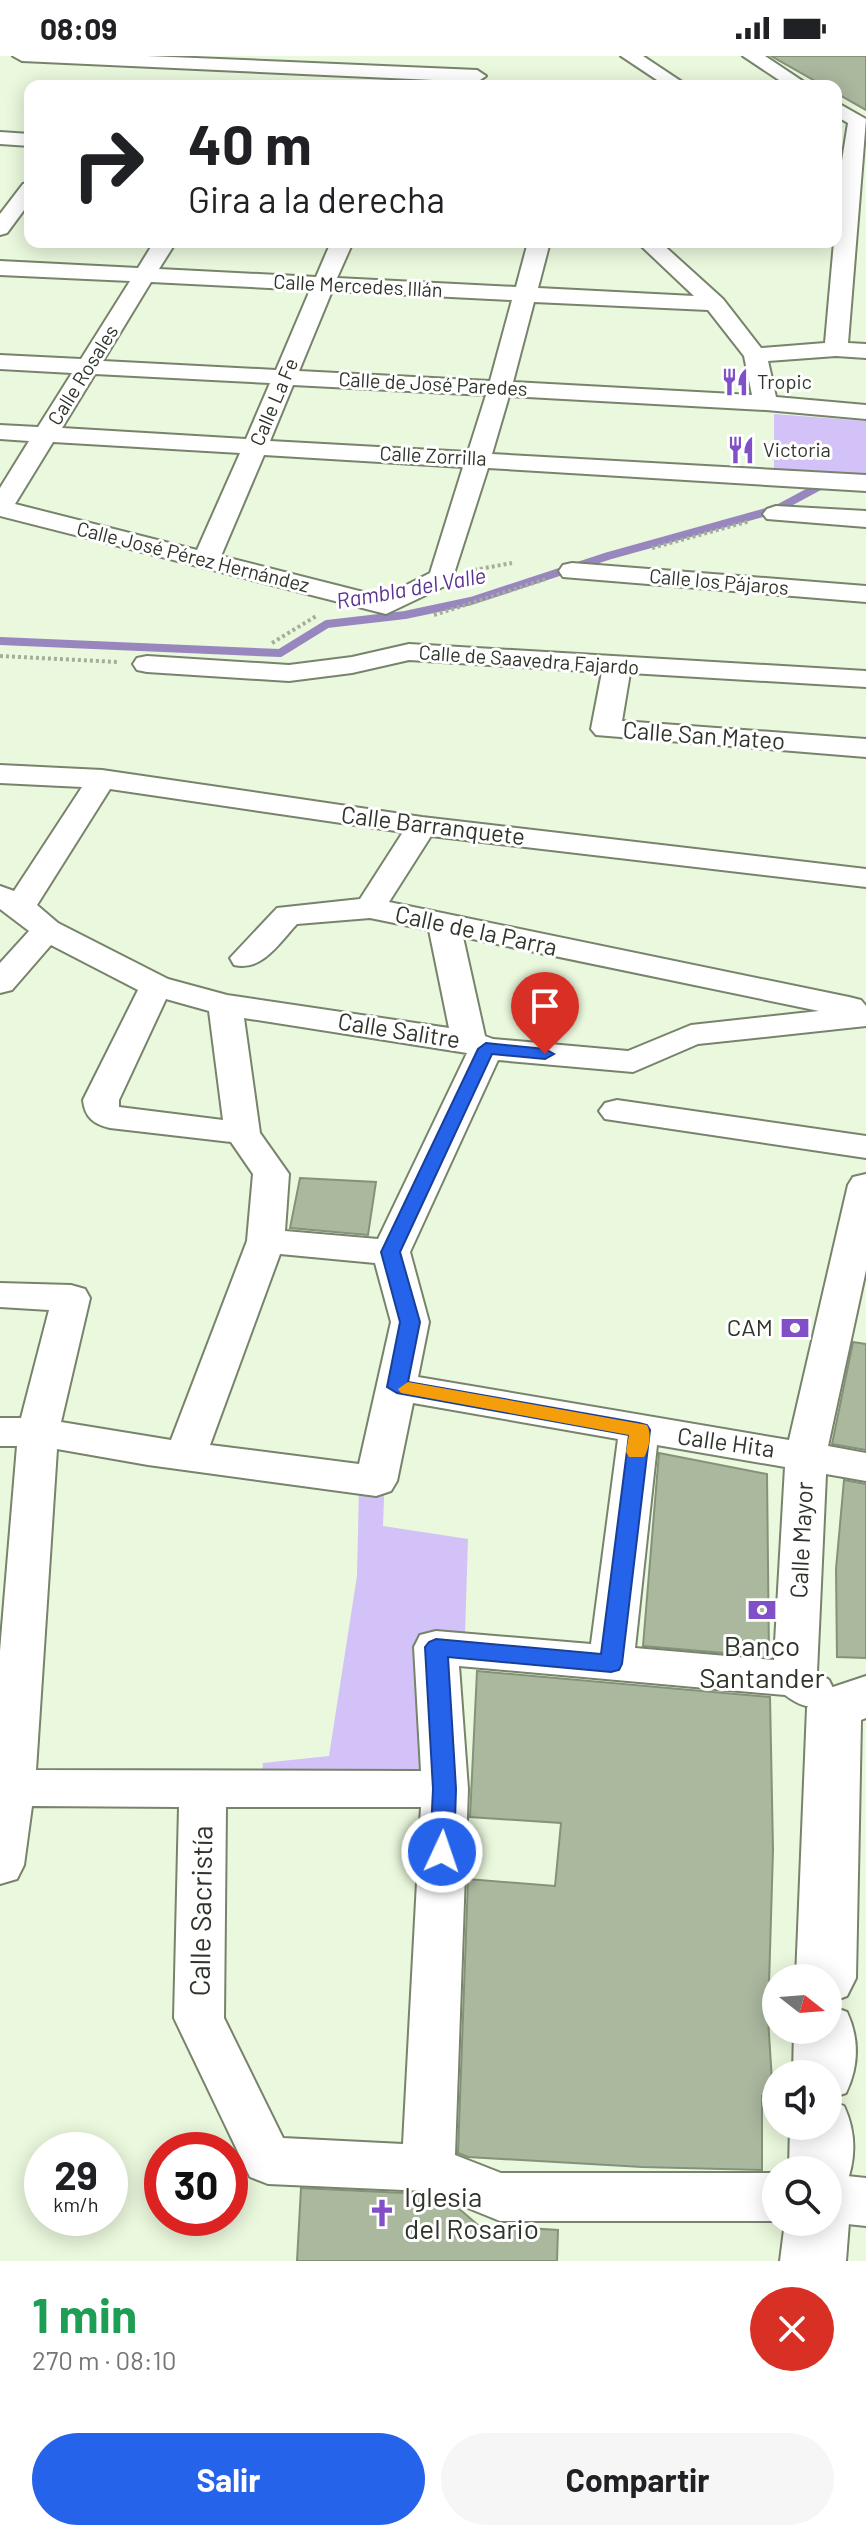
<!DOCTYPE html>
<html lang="es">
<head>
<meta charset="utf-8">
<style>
  body { margin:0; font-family:Barlow,sans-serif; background:#f6f6f6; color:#202124; height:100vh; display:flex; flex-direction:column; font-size:30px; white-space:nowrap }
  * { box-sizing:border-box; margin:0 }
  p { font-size:26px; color:#757577 }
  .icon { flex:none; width:44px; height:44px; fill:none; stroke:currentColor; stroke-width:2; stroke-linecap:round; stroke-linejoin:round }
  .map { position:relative; height:2205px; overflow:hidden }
  .panel { display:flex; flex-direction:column; background:#fff; flex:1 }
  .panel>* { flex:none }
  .hud { position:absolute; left:24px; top:24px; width:818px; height:168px; border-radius:16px; box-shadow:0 4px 20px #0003; background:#fff; color:#202124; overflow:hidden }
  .needle { width:52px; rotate:107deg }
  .controls { position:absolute; left:762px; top:1908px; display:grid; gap:16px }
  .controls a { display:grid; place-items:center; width:80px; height:80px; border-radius:50%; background:#fff; box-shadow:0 4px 20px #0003; font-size:40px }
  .speed { position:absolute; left:24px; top:2076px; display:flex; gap:16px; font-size:40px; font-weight:700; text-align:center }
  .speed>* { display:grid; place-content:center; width:104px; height:104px; border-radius:50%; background:#fff; box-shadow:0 4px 20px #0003; line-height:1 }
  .speed small { font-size:20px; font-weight:400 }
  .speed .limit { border:12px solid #d22; background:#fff; color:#111 }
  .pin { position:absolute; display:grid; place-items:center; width:68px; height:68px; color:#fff; margin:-82px -34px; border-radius:50% 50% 50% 0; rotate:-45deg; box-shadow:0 0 8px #0007 }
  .pin .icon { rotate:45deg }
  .me { position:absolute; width:88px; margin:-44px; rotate:3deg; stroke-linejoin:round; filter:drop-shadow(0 0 6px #0008) }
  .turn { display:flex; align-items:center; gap:28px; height:168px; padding:0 32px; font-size:36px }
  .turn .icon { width:104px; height:104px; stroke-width:2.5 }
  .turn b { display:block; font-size:56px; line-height:68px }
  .round { display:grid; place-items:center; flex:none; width:84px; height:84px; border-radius:42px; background:#f6f6f6 }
  .overview { display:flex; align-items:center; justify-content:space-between; height:136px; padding:0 32px }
  h1 { font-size:48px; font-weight:700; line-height:60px; color:#1e9e55 }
  .cta { display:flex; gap:16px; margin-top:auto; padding:16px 32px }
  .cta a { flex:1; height:92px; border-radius:48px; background:#2563eb; color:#fff; font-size:32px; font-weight:700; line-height:92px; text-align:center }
  .cta a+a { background:#f6f6f6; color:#202124 }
  .status { display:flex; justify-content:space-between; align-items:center; height:56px; padding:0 40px; background:#fff; direction:ltr }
  .status svg { height:22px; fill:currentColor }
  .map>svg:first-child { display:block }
</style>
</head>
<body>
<div class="status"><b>08:09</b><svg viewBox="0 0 49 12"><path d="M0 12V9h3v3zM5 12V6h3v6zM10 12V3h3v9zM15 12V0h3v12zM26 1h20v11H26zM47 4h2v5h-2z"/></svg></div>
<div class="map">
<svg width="866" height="2205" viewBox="0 0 866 2205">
  <rect width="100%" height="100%" fill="#eaf8dd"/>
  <g fill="#d2c2f7">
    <path d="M774 358 866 365V421L774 416Z"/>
    <path d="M385 1415 383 1470 468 1483 465 1578 444 1728 261 1727 263 1707 329 1700 357 1520 359 1431Z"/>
  </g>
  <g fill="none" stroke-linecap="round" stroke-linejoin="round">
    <path stroke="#9886be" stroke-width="8" d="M0 585 280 597 327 568 405 559 471 545 608 500 777 453 820 430"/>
  </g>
  <g fill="#aab89e" stroke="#859279" stroke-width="2">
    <path d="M771 0H866V54L836 37V30H824Z"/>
    <path d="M300 1122 376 1126 368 1179 290 1172Z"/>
    <path d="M853 1286 866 1288V1394L832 1388Z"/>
    <path d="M659 1397 767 1418 769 1601 643 1590Z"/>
    <path d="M844 1424 866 1428V1602L837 1601 836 1513Z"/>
    <path d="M477 1615 770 1641 773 1794 768 1962 773 2041 762 2040V2114L642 2111 468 2101 458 2097 468 1823 555 1830 561 1767 470 1761Z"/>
    <path d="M301 2132 425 2138 456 2150 478 2169 558 2174 557 2205H297Z"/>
  </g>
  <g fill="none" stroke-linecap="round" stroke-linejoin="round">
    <defs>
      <g id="street">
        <path d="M13 0H147L477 14 486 20 477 26 22 5Z"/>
        <path d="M621 0H643L688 30H666Z"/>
        <path d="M743 0H765L810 30H788Z"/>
        <path d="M836 46 866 63 848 287 866 288V302L836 300 768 305 776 341 866 349V363L766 354 509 340 492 398 866 419V435L488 412 451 527 386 558 0 460V432L29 385 0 383V369L38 371 72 317 0 313V299L81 303 130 225 0 219V205L138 212 154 186H176L159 213 316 221 331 186H353L337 222 516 231 528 186H550L538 232 694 240 637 186H660L723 243 761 292 825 287 834 186H836L839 123 848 67 836 60ZM151 226 310 234 276 314 103 305ZM332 235 512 244 490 325 299 315ZM534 246 708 254 744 300 752 339 513 326ZM95 318 270 327 246 383 62 372ZM293 329 486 339 468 396 270 385ZM53 386 240 397 197 494 15 448ZM264 399 463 411 430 517 383 541 221 500Z"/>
        <path d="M0 76 30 78V90L0 88Z"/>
        <path d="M30 126V146L7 177 0 179V158L23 128Z"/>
        <path d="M776 450 866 455V471L767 463 763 458 767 453Z"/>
        <path d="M572 507 866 530V546L563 521 559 515 563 509Z"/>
        <path d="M409 588 866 615V631L630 617 622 665 866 683V701L596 679 591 673 602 616 409 604 352 617 289 625 147 616 137 614 133 608 137 602 147 600 289 609 352 601Z"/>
        <path d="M0 709 102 714 422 761 866 813V831L431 780 389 846 849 941 861 944 866 950V970L698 988 633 1016 498 1004 410 1196 429 1266 418 1321 789 1384 848 1129 853 1121 866 1118V1214L828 1390 866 1397V1425L826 1418 817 1616 829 1624 835 1636 829 1648C810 1654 800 1650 785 1639L459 1610 468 1733 455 2099 501 2117H776V2165H500L426 2135 268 2128 250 2121 174 1962 179 1751 32 1750 24 1809 17 1823 0 1828V1595L17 1390H0V1362H21L49 1254 0 1251V1227L71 1229 85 1233 90 1242 61 1366 171 1384 247 1185 253 1118 231 1086 110 1072C94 1068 85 1062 83 1044L138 934 51 889 12 934 0 937V907L29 875 0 853V830L14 835 82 731 0 727ZM110 733 403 776 360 843 277 852 230 902 234 909C262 916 280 886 297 868L370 862 429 874 449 972 227 939 168 923 58 867 37 849ZM463 881 819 955 691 969 628 995 493 983 485 980ZM166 943 209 955 223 1064 119 1051V1044ZM244 962 467 997 378 1183 285 1175 289 1118 260 1077ZM280 1198 375 1207 391 1266 359 1408 210 1389ZM413 1347 618 1383 591 1588 436 1575 420 1579 414 1591 421 1715 36 1714 57 1393 148 1409 376 1440 391 1435 397 1425ZM657 1389 785 1411 774 1604 635 1592ZM226 1751H421L403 2088 283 2082 224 1962Z"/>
        <path d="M617 1044 866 1080V1102L605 1063 599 1055 605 1047Z"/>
        <path d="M828 2118 866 2122V2170L828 2166Z"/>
      </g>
      <g id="secondary">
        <path d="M866 1620V1662L861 1664 856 1922 847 1940 828 1947V1922H796L807 1652 815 1637Z"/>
        <path d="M828 1949 847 1956C859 1982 859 2010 846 2037L828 2043V2018H793L794 1974H828Z"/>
        <path d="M828 2044 844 2050C857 2078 856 2106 844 2134L828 2140V2114H789L790 2070H828Z"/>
        <path d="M828 2141 840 2145 849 2166 846 2205H780L785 2166H828Z"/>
      </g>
    </defs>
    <use href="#street" stroke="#77836b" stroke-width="4"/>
    <use href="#secondary" stroke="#77836b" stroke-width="4"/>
    <g stroke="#a4af9a" stroke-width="4" stroke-dasharray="3 3" stroke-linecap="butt">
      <path d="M652 492 750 465"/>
      <path d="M474 514 512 507"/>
      <path d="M434 559 546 523"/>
      <path d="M272 587 318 559"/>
      <path d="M0 600 118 606"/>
    </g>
    <use href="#street" fill="#fff" fill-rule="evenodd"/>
    <use href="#secondary" fill="#fff" fill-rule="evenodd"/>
  </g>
  <path fill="#2563eb" stroke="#184099" stroke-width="2" d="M486 987 545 993 554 998 545 1003 492 998 400 1196 420 1266 408 1326 639 1367 647 1369 650 1374 622 1608 619 1614 611 1616 448 1601 456 1733 454 1796 450 1803 442 1806 434 1803 430 1796 433 1733 425 1591 429 1586 436 1583 601 1598 629 1379 397 1337 387 1331 400 1266 381 1196 478 993Z"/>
  <path fill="#f59e0b" d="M408 1326 647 1369C652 1378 649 1393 644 1401H629L626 1396 629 1379 401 1337 398 1333Z"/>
  <defs>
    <symbol id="restaurant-bare" viewBox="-9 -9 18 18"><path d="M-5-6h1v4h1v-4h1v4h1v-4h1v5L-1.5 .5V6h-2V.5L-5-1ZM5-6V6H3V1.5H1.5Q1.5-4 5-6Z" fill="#8150c8" stroke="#fff" stroke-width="2.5" paint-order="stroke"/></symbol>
    <symbol id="bank-bare" viewBox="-9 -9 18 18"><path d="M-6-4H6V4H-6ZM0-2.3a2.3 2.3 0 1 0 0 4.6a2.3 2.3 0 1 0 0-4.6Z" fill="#8150c8" stroke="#fff" stroke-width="2.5" paint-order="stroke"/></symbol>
    <symbol id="church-bare" viewBox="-9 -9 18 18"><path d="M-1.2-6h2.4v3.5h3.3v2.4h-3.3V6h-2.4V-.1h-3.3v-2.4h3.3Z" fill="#8150c8" stroke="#fff" stroke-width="2.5" paint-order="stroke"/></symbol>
  </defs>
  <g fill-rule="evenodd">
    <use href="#restaurant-bare" x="715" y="306" width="40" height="40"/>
    <use href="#restaurant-bare" x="721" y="374" width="40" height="40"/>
    <use href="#bank-bare" x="775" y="1252" width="40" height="40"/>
    <use href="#bank-bare" x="742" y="1534" width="40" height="40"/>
    <use href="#church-bare" x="362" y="2137" width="40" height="40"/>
  </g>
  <g text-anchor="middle" stroke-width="6" stroke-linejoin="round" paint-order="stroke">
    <g font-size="20" fill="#2f352a" stroke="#fff">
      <text transform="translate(358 230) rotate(3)" y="7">Calle Mercedes Illán</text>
      <text transform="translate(83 319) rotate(-58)" y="7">Calle Rosales</text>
      <text transform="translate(433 328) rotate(3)" y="7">Calle de José Paredes</text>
      <text transform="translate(274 346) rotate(-67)" y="7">Calle La Fe</text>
      <text transform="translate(433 400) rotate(3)" y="7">Calle Zorrilla</text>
      <text transform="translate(193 501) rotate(14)" y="7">Calle José Pérez Hernández</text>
      <text transform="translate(719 526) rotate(5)" y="7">Calle los Pájaros</text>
      <text transform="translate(529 604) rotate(4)" y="7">Calle de Saavedra Fajardo</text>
    </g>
    <g font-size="20" fill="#2f352a" stroke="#fff" text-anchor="start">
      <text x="757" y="333">Tropic</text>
      <text x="763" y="401">Victoria</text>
    </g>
    <g font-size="22" font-style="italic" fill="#5a3292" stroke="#fff">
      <text transform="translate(411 532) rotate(-10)" y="8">Rambla del Valle</text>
    </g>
    <g font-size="24" fill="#2f352a" stroke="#fff">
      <text transform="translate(704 680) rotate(4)" y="8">Calle San Mateo</text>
      <text transform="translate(433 770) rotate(7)" y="8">Calle Barranquete</text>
      <text transform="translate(476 875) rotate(12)" y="8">Calle de la Parra</text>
      <text transform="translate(399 975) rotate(9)" y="8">Calle Salitre</text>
      <text transform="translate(726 1387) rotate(8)" y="8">Calle Hita</text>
      <text transform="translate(802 1484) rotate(-87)" y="8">Calle Mayor</text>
    </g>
    <g font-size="24" fill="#2f352a" stroke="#fff" text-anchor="end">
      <text x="773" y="1280">CAM</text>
    </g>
    <g font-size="28" fill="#2f352a" stroke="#fff">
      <text x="762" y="1600">Banco<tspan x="762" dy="32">Santander</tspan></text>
      <text x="404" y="2151" text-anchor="start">Iglesia<tspan x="404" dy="32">del Rosario</tspan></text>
    </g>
    <g font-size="28" fill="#2f352a" stroke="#fff">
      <text transform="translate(201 1855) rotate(-89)" y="10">Calle Sacristía</text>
    </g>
  </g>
</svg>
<div class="controls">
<a><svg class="needle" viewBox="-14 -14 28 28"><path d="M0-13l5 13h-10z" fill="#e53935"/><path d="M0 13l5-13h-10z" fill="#757577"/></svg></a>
<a><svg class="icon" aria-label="sound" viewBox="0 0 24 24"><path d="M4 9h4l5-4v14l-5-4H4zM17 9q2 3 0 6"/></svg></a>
<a><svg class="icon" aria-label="search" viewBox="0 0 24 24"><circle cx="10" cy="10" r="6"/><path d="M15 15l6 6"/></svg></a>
</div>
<div class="speed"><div>29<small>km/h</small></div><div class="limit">30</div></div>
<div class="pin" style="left:545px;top:998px;background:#d93025"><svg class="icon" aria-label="arrive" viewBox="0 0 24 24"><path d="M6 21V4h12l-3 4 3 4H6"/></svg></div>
<svg class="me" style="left:442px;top:1796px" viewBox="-20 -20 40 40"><circle r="17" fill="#2563eb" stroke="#fff" stroke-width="3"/><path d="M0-11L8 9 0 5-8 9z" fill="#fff"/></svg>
<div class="hud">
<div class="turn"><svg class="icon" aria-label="right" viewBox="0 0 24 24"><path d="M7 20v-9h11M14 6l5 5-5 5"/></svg><div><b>40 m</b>Gira a la derecha</div></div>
</div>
</div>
<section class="panel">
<div class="overview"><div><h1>1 min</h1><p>270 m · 08:10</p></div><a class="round" style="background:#d93025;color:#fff"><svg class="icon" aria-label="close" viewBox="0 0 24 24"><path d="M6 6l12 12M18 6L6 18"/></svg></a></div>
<div class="cta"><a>Salir</a><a>Compartir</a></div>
</section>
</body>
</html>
